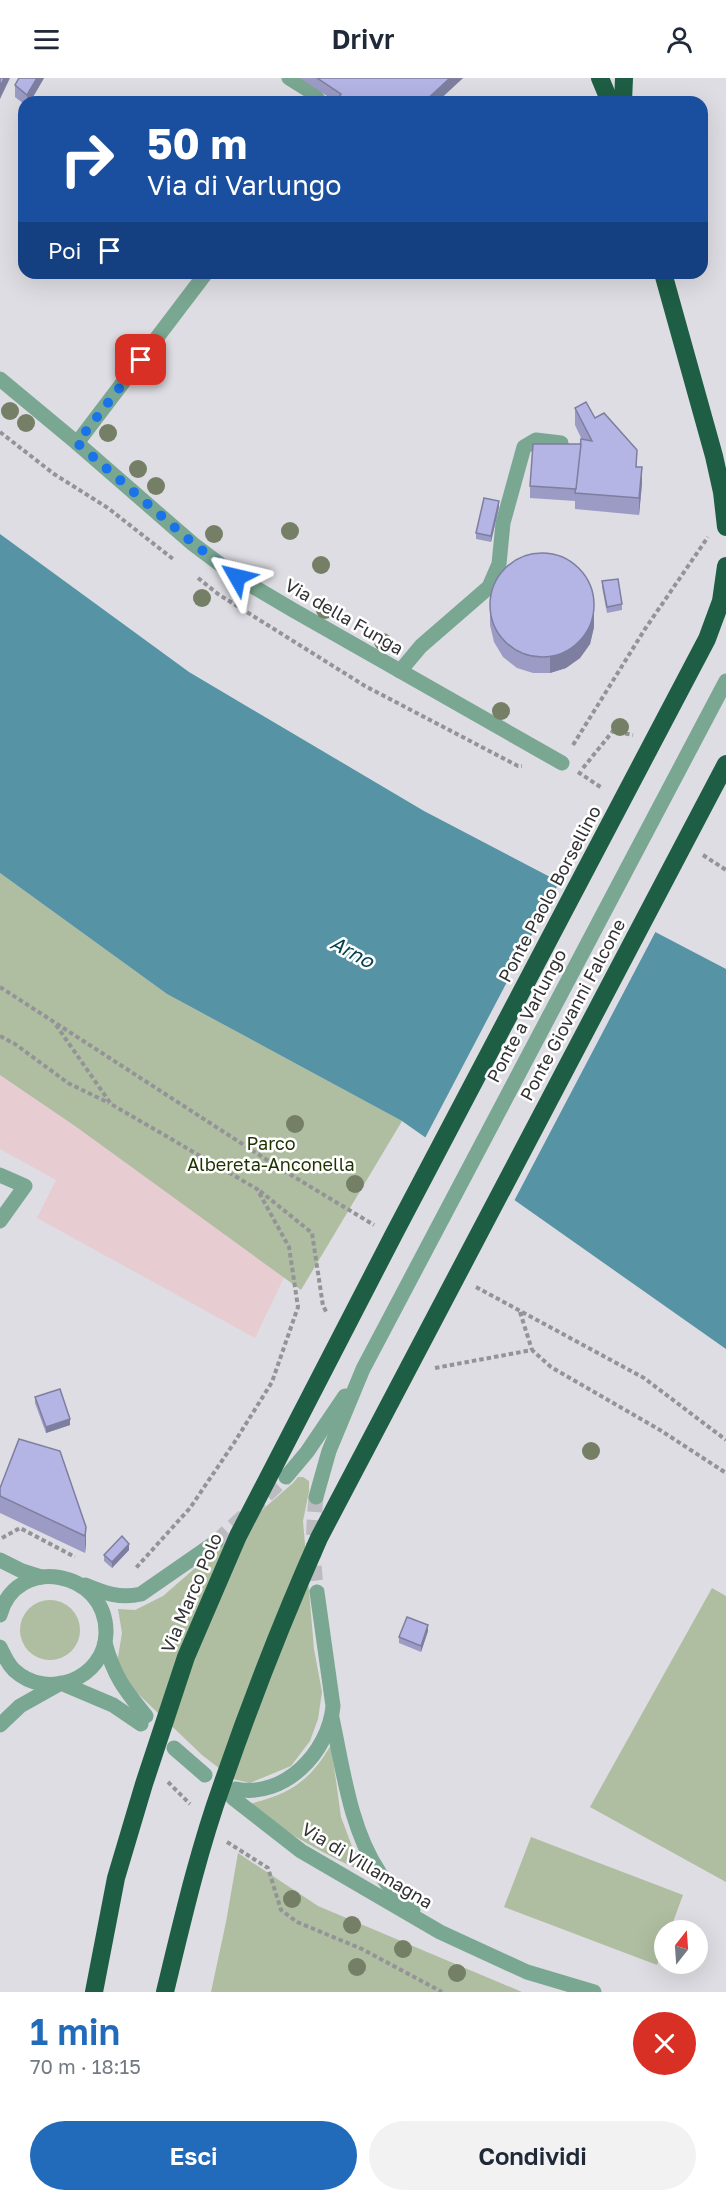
<!DOCTYPE html>
<html lang="it">
<head>
<meta charset="utf-8">
<style>
  body { margin:0; font-family:"Golos Text",sans-serif; background:#f2f2f3; color:#1f2937; height:100vh; display:flex; flex-direction:column; font-size:22px; white-space:nowrap }
  * { box-sizing:border-box; margin:0 }
  p { font-size:20px; color:#747a83 }
  .icon { flex:none; width:33px; height:33px; fill:none; stroke:currentColor; stroke-width:2; stroke-linecap:round; stroke-linejoin:round }
  .map { position:relative; height:1914px; overflow:hidden }
  .panel { display:flex; flex-direction:column; background:#fff; flex:1 }
  .panel>* { flex:none }
  .banner { position:absolute; left:18px; top:18px; width:690px; height:183px; border-radius:18px; box-shadow:0 6px 24px #0002; background:#1a4fa0; color:#fff; overflow:hidden }
  .needle { width:39px; rotate:17deg }
  .controls { position:absolute; left:654px; top:1842px; display:grid; gap:12px }
  .controls a { display:grid; place-items:center; width:54px; height:54px; border-radius:50%; background:#fff; box-shadow:0 6px 24px #0002; font-size:30px }
  .pin { position:absolute; display:grid; place-items:center; width:51px; height:51px; color:#fff; margin:-26px; border-radius:12px; box-shadow:0 3px 9px #0006 }
  .me { position:absolute; width:66px; margin:-33px; rotate:307deg; stroke-linejoin:round; filter:drop-shadow(0 0 4px #0008) }
  .turn { display:flex; align-items:center; gap:21px; height:126px; padding:0 30px; font-size:27px }
  .turn .icon { width:78px; height:78px; stroke-width:2.5 }
  .turn b { display:block; font-size:42px; line-height:51px }
  .then { display:flex; align-items:center; height:57px; padding:0 30px; background:#0003; gap:12px; font-size:22px }
  .round { display:grid; place-items:center; flex:none; width:63px; height:63px; border-radius:32px; background:#f2f2f3 }
  .summary { display:flex; align-items:center; justify-content:space-between; height:102px; padding:0 30px }
  h1 { font-size:36px; font-weight:600; line-height:45px; color:#226bbb }
  .action { display:flex; gap:12px; margin-top:auto; padding:12px 30px }
  .action a { flex:1; height:69px; border-radius:36px; background:#226bbb; color:#fff; font-size:24px; font-weight:600; line-height:69px; text-align:center }
  .action a+a { background:#f2f2f3; color:#1f2937 }
  header { display:flex; justify-content:space-between; align-items:center; height:78px; padding:0 30px; background:#fff; font-size:27px; font-weight:600 }
  .map>svg:first-child { display:block }
</style>
</head>
<body>
<header><svg class="icon" aria-label="menu" viewBox="0 0 24 24"><path d="M4 6h16M4 12h16M4 18h16"/></svg>Drivr<svg class="icon" aria-label="person" viewBox="0 0 24 24"><circle cx="12" cy="8" r="4"/><path d="M4 21q1-7 8-7t8 7"/></svg></header>
<div class="map">
<svg width="726" height="1914" viewBox="0 0 726 1914">
  <rect width="100%" height="100%" fill="#dddde3"/>
  <path fill="#e7cdd1" d="M0 995 291 1185 255 1260 37 1140 56 1102 0 1071Z"/>
  <g fill="#afbea0">
    <path d="M0 795 167 916 402 1043 301 1212 75 1048 0 997Z"/>
    <path d="M298 1399H303L309 1403V1413L303 1443 314 1571 322 1614 318 1641 310 1663 291 1688 250 1705 233 1701 202 1677 135 1613 117 1585 122 1555 118 1531 135 1532 163 1518 293 1405Z"/>
    <path d="M712 1510 726 1518V1804L590 1729Z"/>
    <circle cx="50" cy="1552" r="30"/>
    <path d="M331 1667 341 1739 353 1771 370 1797C326 1777 286 1756 249 1726 290 1716 309 1704 331 1667Z"/>
    <path d="M531 1759 683 1817 670 1852H664V1867L657 1887 504 1829Z"/>
    <path d="M238 1775 318 1828 522 1914H211L226 1844Z"/>
  </g>
  <path fill="#5593a5" d="M0 456 189 594 424 733 726 891V1271L402 1043 167 916 0 795Z"/>
  <path fill="#dddde3" d="M561 801 657 851 513 1125 424 1062Z"/>
  <g fill="none" stroke-linecap="round" stroke-linejoin="round">
    <g stroke="#bbbbc0" stroke-width="15" stroke-dasharray="15 8" stroke-linecap="butt">
      <path d="M316 1419C313 1452 312 1481 317 1514"/>
      <path d="M216 1464 286 1399"/>
    </g>
    <g stroke="#949498" stroke-width="4" stroke-dasharray="4.5 3" stroke-linecap="butt">
      <path d="M0 354 54 396 108 430 173 481"/>
      <path d="M198 500 218 516 365 608 518 688H522"/>
      <path d="M573 667 645 551 708 459"/>
      <path d="M583 690 613 653 633 657"/>
      <path d="M578 694 602 710"/>
      <path d="M703 777 726 792"/>
      <path d="M0 909 281 1091 374 1147"/>
      <path d="M56 947 111 1026 257 1111 289 1169 298 1229 272 1304 234 1365 190 1430 135 1491"/>
      <path d="M0 958 15 966 68 1005 109 1025"/>
      <path d="M260 1113 312 1155 323 1228 327 1235"/>
      <path d="M476 1209 644 1300 726 1362"/>
      <path d="M520 1234 532 1272"/>
      <path d="M435 1290 532 1272 551 1289 660 1352 726 1395"/>
      <path d="M2 1460 20 1450 75 1479"/>
      <path d="M168 1704 190 1726"/>
      <path d="M227 1764 268 1790 281 1832 297 1844 362 1871 442 1914"/>
    </g>
    <g stroke="#7aa791" stroke-width="15">
      <path d="M289 0 313 15 320 24"/>
      <path d="M0 301 77 365 206 195"/>
      <path d="M77 365 193 466 237 499 293 532 562 685"/>
      <path d="M400 593 421 568 489 509 499 486 503 445 524 369 536 362 561 365"/>
      <path d="M0 1097 25 1108 0 1143"/>
      <path d="M286 1399 307 1374 345 1318"/>
      <path d="M316 1419 329 1373 363 1291 726 603"/>
      <path d="M0 1482 22 1493 41 1499"/>
      <path d="M85 1507C104 1515 120 1521 141 1516L216 1464"/>
      <path d="M0 1537C16 1476 107 1492 106 1555 105 1601 47 1623 14 1592 7 1585 4 1577 0 1569"/>
      <path d="M105 1565C114 1598 124 1611 146 1638"/>
      <path d="M332 1640C343 1691 350 1750 379 1794 388 1809 401 1821 413 1832"/>
      <path d="M0 1647 20 1628 61 1605 113 1627 141 1646"/>
      <path d="M174 1670 205 1697"/>
      <path d="M236 1711C284 1721 329 1674 333 1628L317 1514"/>
      <path d="M233 1720 301 1773 440 1854 527 1894 594 1914"/>
    </g>
    <g stroke="#1e5e44" stroke-width="18">
      <path d="M600 0 610 24"/>
      <path d="M623 24 624 0"/>
      <path d="M663 195 714 378 722 414 726 449"/>
      <path d="M94 1914 116 1800 144 1706 186 1579 238 1458 394 1156 707 561 721 523 726 488"/>
      <path d="M165 1914C182 1844 198 1774 222 1707 251 1623 283 1541 319 1460L726 686"/>
    </g>
  </g>
  <g fill="#747f66">
    <circle cx="10" cy="333" r="9"/>
    <circle cx="26" cy="345" r="9"/>
    <circle cx="108" cy="355" r="9"/>
    <circle cx="138" cy="391" r="9"/>
    <circle cx="156" cy="408" r="9"/>
    <circle cx="290" cy="453" r="9"/>
    <circle cx="214" cy="456" r="9"/>
    <circle cx="321" cy="487" r="9"/>
    <circle cx="202" cy="520" r="9"/>
    <circle cx="325" cy="532" r="9"/>
    <circle cx="383" cy="564" r="9"/>
    <circle cx="501" cy="633" r="9"/>
    <circle cx="620" cy="649" r="9"/>
    <circle cx="295" cy="1046" r="9"/>
    <circle cx="355" cy="1106" r="9"/>
    <circle cx="591" cy="1373" r="9"/>
    <circle cx="292" cy="1821" r="9"/>
    <circle cx="352" cy="1847" r="9"/>
    <circle cx="403" cy="1871" r="9"/>
    <circle cx="357" cy="1889" r="9"/>
    <circle cx="457" cy="1895" r="9"/>
  </g>
  <g fill="#9b9bc5">
    <path d="M19 0H44L30 24H24V26L15 19V7Z"/>
    <path d="M300 0H463L437 24H336Z"/>
    <path d="M575 330 595 340 637 389 642 405 639 437 575 431V423L530 420V408L581 366 582 362 575 347Z"/>
    <path d="M499 429 491 464 476 461V455Z"/>
    <path d="M602 503 622 526V532L607 535 602 509Z"/>
    <path d="M490 530 594 549 590 566 580 580 566 590 550 595H533L517 590 503 579 494 564 490 547Z"/>
    <path d="M35 1319 70 1347 46 1355 35 1325Z"/>
    <path d="M0 1410 86 1449V1466L85 1475 0 1435Z"/>
    <path d="M129 1472 112 1490 104 1483V1477Z"/>
    <path d="M428 1553 421 1574 399 1565V1559Z"/>
  </g>
  <g fill="#7e7ea0">
    <path d="M4 0H10L0 21V9Z"/>
    <path d="M37 0H44L30 24H27V17Z"/>
    <path d="M450 0H463L437 24H424Z"/>
    <path d="M642 389V405L639 437V420Z"/>
    <path d="M499 423V429L491 464V458Z"/>
    <path d="M594 533V549L590 566 580 580 566 590 550 595V579Z"/>
    <path d="M70 1341V1347L46 1355V1349Z"/>
    <path d="M86 1449V1466L85 1475V1458Z"/>
    <path d="M129 1466V1472L112 1490V1484Z"/>
    <path d="M428 1547V1553L421 1574V1568Z"/>
  </g>
  <g fill="#b4b4e5" stroke="#7e7ea0" stroke-width="1.5">
    <path d="M0 0H4L0 9Z"/>
    <path d="M19 0H37L27 17 15 7Z"/>
    <path d="M317 0H450L424 24H336L341 16Z"/>
    <path d="M586 324 595 340 604 335 637 372 636 389H642L639 420 575 415 581 361 592 363 575 330Z"/>
    <path d="M533 366H581L576 411 530 408Z"/>
    <path d="M484 420 499 423 491 458 476 455Z"/>
    <circle cx="542" cy="527" r="52"/>
    <path d="M618 501 622 526 607 529 602 503Z"/>
    <path d="M60 1311 70 1341 46 1349 35 1319Z"/>
    <path d="M19 1361 60 1373 86 1449 85 1458 0 1418V1410Z"/>
    <path d="M122 1458 129 1466 112 1484 104 1477Z"/>
    <path d="M407 1539 428 1547 421 1568 399 1559Z"/>
  </g>
  <g fill="none" stroke-linecap="round" stroke-linejoin="round">
    <path stroke="#1a73e8" stroke-width="10" stroke-dasharray="0 18" d="M141 282 77 365 194 466 237 499"/>
  </g>
  <g text-anchor="middle" stroke-width="5" stroke-linejoin="round" paint-order="stroke">
    <g font-size="18" fill="#323234" stroke="#fff">
      <text transform="translate(344 539) rotate(30)" y="6">Via della Funga</text>
      <text transform="translate(550 816) rotate(-62)" y="6">Ponte Paolo Borsellino</text>
      <text transform="translate(573 932) rotate(-62)" y="6">Ponte Giovanni Falcone</text>
      <text transform="translate(527 938) rotate(-62)" y="6">Ponte a Varlungo</text>
      <text transform="translate(192 1515) rotate(-67)" y="6">Via Marco Polo</text>
      <text transform="translate(367 1788) rotate(31)" y="6">Via di Villamagna</text>
    </g>
    <g font-size="18" fill="#1e3200" stroke="#fff">
      <text x="271" y="1072">Parco<tspan x="271" dy="21">Albereta-Anconella</tspan></text>
    </g>
    <g font-size="20" font-style="italic" fill="#033f4c" stroke="#fff">
      <text transform="translate(352 874) rotate(28)" y="7">Arno</text>
    </g>
  </g>
</svg>
<div class="controls">
<a><svg class="needle" viewBox="-14 -14 28 28"><path d="M0-13l5 13h-10z" fill="#e53935"/><path d="M0 13l5-13h-10z" fill="#747a83"/></svg></a>
</div>
<div class="pin" style="left:141px;top:282px;background:#d93025"><svg class="icon" aria-label="arrive" viewBox="0 0 24 24"><path d="M6 21V4h12l-3 4 3 4H6"/></svg></div>
<svg class="me" style="left:237px;top:499px" viewBox="-20 -20 40 40"><path d="M0-17L14 15 0 8-14 15z" fill="#1a73e8" stroke="#fff" stroke-width="4"/></svg>
<div class="banner">
<div class="turn"><svg class="icon" aria-label="right" viewBox="0 0 24 24"><path d="M7 20v-9h11M14 6l5 5-5 5"/></svg><div><b>50 m</b>Via di Varlungo</div></div>
<div class="then">Poi<svg class="icon" aria-label="arrive" viewBox="0 0 24 24"><path d="M6 21V4h12l-3 4 3 4H6"/></svg></div>
</div>
</div>
<section class="panel">
<div class="summary"><div><h1>1 min</h1><p>70 m · 18:15</p></div><a class="round" style="background:#d93025;color:#fff"><svg class="icon" aria-label="close" viewBox="0 0 24 24"><path d="M6 6l12 12M18 6L6 18"/></svg></a></div>
<div class="action"><a>Esci</a><a>Condividi</a></div>
</section>
</body>
</html>
